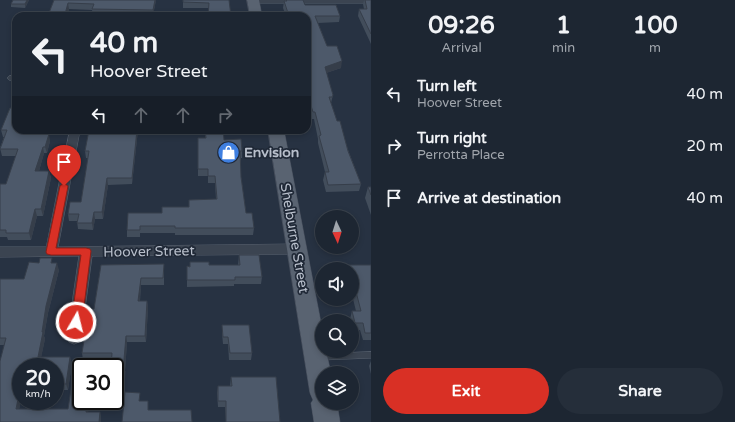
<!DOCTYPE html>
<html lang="en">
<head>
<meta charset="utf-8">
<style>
  body { margin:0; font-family:"Varela Round",sans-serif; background:#252e3a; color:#f1f3f6; height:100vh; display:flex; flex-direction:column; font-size:15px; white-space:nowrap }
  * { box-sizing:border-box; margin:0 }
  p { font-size:13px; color:#a0a5ac }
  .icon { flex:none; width:22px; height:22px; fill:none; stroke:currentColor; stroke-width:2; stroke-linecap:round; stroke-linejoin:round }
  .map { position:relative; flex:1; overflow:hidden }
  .panel { display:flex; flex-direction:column; background:#1d2632; width:364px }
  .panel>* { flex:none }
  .top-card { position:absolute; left:12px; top:12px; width:299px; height:122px; border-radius:12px; box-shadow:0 2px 6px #0003,0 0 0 1px #3b434d; background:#1d2632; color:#f1f3f6; overflow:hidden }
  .needle { width:26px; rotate:176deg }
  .tools { position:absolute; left:315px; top:210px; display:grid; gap:8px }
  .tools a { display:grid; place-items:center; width:44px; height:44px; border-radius:50%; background:#1d2632; box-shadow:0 2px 6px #0003,0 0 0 1px #3b434d; font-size:20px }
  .speed { position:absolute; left:12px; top:358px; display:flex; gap:8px; font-size:20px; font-weight:700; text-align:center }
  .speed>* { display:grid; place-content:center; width:52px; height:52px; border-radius:50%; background:#1d2632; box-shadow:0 2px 6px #0003,0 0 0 1px #3b434d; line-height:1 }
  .speed small { font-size:10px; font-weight:400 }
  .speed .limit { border:2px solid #111; border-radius:6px; background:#fff; color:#111 }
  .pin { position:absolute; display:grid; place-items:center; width:34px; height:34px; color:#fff; margin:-41px -17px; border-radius:50% 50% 50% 0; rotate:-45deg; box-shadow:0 0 4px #0007 }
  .pin .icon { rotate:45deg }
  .me { position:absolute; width:44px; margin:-22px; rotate:8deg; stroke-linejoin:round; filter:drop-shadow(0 0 3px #0008) }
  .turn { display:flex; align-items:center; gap:14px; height:84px; padding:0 12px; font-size:18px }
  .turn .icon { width:52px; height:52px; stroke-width:2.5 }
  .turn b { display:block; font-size:28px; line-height:34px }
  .lanes { display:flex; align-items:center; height:38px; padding:0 12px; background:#0003; justify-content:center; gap:20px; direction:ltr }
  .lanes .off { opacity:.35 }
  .eta { display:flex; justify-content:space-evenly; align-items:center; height:68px; text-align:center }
  .eta b { font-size:24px; font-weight:700; line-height:28px }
  .button { display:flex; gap:8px; margin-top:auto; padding:8px 12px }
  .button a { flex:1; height:46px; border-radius:24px; background:#d93025; color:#fff; font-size:16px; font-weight:700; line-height:46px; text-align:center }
  .button a+a { background:#252e3a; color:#f1f3f6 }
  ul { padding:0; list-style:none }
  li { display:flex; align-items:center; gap:12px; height:52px; padding:0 12px }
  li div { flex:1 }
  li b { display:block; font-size:15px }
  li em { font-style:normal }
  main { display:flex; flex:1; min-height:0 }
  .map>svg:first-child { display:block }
</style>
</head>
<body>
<main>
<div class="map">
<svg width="371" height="422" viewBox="0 0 371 422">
  <rect width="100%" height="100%" fill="#273242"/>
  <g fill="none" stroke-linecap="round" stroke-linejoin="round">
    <defs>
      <path id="lane" d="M371 352V358L320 360 317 359 316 357 317 355 320 354Z"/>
      <g id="street">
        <rect x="250" y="0" width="121" height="3"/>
        <path d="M16 75V81L9 80 7 78 9 76Z"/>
        <path d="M70 130H80L58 247 298 244 303 246 304 249 303 252 298 254 92 256 81 338 79 342 74 344 69 342 67 338 79 256 0 257V247H46Z"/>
      </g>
      <g id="primary">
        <path d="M247 0H259L262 16H250Z"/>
        <path d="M268 130H284L322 328V351H326L331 373H322V403H337L340 422H314L311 403 313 400 310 393Z"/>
      </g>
    </defs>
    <use href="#lane" stroke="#59626f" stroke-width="1"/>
    <use href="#street" stroke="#59626f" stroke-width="1"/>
    <use href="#primary" stroke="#454d5b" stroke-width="1"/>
    <use href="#lane" fill="#3b4451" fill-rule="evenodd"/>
    <use href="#street" fill="#3b4451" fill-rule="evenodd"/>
    <use href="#primary" fill="#596371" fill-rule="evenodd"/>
  </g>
  <g fill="#424d5b">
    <path d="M29 0 25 8 11 7V4Z"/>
    <path d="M54 0H156L153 15H93L92 10 69 9 67 16H49V13Z"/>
    <path d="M183 0H229L209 8H183Z"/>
    <path d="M285 0H303L305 5 340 16 339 22 318 23 327 46 341 68 326 73 333 95 331 103 337 121 361 184 359 191 326 192 323 180 325 172 318 143V139L314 119H312L307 103V16H286L283 8 284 1H285Z"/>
    <path d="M364 0H371V44L358 16 359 9H364L363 4Z"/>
    <path d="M1 130H49L48 134 50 141 47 153H44L39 171H49L51 178 43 216H37L31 240H8L7 237H0V185L6 184 16 156H2L0 148 4 137H3Z"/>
    <path d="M138 130 132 184 108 185 103 219H95L93 230 78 229 77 221H69L68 214 81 202 88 158H86L85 151Z"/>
    <path d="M205 130H223L224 140 242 151V158H241V177L246 213 254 228 253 235H175V233H140V237H127V230L162 213 189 207V200L216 199 215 183H208V176H198V138H205Z"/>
    <path d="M368 187H371V215L365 198Z"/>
    <path d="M239 255 262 277 261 284H234V286L187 287V266L209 265H238Z"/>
    <path d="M53 263 59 270 48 313 44 336 45 339 41 357 72 363 68 390H55V367H21V400L19 409H68L89 401 88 412H100L101 418 0 422 4 345H0V279H24Z"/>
    <path d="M164 264V285H141L140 301H147L148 308 146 342H127L125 371V394H115V367L111 360H83L82 353 94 309 101 265Z"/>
    <path d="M344 265H371V340H363L360 330 353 331 352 327V321H350V319L352 311H356L352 295V269H343Z"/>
    <path d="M222 325 252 353 251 360H229L228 344H223L222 333Z"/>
    <path d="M371 361V374L369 366Z"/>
    <path d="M231 377 280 422H226L225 407H218L217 393 218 386H230Z"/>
  </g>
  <g fill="#363e4a">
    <path d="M27 0H29L25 8V4Z"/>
    <path d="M155 0H156L153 15V10Z"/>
    <path d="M68 3 69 9 67 16H65V14Z"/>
    <path d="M342 61 341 68 323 74 325 67Z"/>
    <path d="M46 130H49L46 141 45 134Z"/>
    <path d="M137 130H138L132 184V178Z"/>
    <path d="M49 134 50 141 47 153 45 147Z"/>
    <path d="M43 147 44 153 37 178 35 171Z"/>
    <path d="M49 171 51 178 43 216 41 209Z"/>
    <path d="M107 178 108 185 103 219 102 212Z"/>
    <path d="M35 209 37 216 31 240 29 233Z"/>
    <path d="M94 212 95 219 93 230 92 223Z"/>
    <path d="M57 263 59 270 48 313 44 336 45 339 40 363 38 357 42 332 46 306Z"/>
    <path d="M141 278V285L139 308 138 301Z"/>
    <path d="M147 301 148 308 146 342 145 336Z"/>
    <path d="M126 336 127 342 125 371V394L124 388 123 371Z"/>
    <path d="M70 357 72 363 68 390 66 384Z"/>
    <path d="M21 384V400L18 415 16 409Z"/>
    <path d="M87 401H89L88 418 86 412Z"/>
    <path d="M100 412 101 418V422H99Z"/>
  </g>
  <g fill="#4d596a" stroke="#363e4a">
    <path d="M13 0H27L25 4H11Z"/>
    <path d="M54 0H155L153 10 92 9 94 4 68 3 65 14 49 13Z"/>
    <path d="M183 0H229L231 16H208L209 3 183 2Z"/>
    <path d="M286 0H303L305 5H336L340 16H315L327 46H337L342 61 325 67 333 95 332 97H329L337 121H340L348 151 361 184 328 185 325 172H329L319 136 321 135 315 112H313L307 93V16H289L284 1H287Z"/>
    <path d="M365 0H371V34L359 9H367Z"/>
    <path d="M10 108H16V130H46L45 134H49L45 147H43L35 171H49L41 209H35L29 233H6V230H0V184H6L18 149H0L7 130H1Z"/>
    <path d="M89 130H137L132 178H107L102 212H94L92 223H77L79 214H68L70 202H81L89 151H85Z"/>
    <path d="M205 130H223L224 140 241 139 242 151H240L241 177 246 213H252L254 228H175V226H140V230H127L128 213H162V207H189V200L217 199 215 176H208V169H198V138H206Z"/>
    <path d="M368 187H371V195Z"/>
    <path d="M239 255H259L262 277H235V280H187V266L190 267V262H209V265H240Z"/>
    <path d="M40 258H52L51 263H57L46 306 42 332H43L38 357H70L66 384H55V367H21V384L16 409H68L72 383H81V401H87L86 412H100L99 422H0V361L6 338H0V279H24L29 262 39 263Z"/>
    <path d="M164 264 163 278H141L138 301H147L145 336H126L123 371H125L124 388H115V367H111L112 353H82L89 309H94L101 265Z"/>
    <path d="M344 265H371V333H365L363 323H355L352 311H361L355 288H352V269H345Z"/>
    <path d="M222 325H249L252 353H230L228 337H223Z"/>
    <path d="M231 377H276L280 422H226V401H218V386H232Z"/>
    <path d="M125 392 140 393 139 401H148V410H191L192 422H122Z"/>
  </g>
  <path fill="#d93025" stroke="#8d1f18" d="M64 183 68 186 56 248H86L90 249 91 251 82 322 80 325 76 327 73 325 71 322 81 255H51L47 254 46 252 60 186Z"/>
  <defs>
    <symbol id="shop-disc" viewBox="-11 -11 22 22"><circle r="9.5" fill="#3f7fe0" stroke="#202937"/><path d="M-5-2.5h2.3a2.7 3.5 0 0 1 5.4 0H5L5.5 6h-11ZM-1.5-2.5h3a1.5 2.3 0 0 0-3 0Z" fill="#fff"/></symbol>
  </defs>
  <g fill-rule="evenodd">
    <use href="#shop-disc" x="216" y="140" width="25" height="25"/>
  </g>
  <g text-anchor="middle" stroke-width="3.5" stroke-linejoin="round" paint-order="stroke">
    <g font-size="14" font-weight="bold" fill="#b8bfcb" stroke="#202937" text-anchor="start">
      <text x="244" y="157">Envision</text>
    </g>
    <g font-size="14" fill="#b8bfcb" stroke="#202937">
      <text transform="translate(295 238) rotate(80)" y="5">Shelburne Street</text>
      <text transform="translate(149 251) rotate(-1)" y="5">Hoover Street</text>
    </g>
  </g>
</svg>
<div class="tools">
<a><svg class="needle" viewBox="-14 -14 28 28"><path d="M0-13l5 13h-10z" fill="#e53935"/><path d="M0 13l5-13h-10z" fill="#a0a5ac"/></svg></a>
<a><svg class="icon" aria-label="sound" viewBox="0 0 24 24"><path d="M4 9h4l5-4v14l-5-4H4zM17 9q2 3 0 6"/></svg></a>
<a><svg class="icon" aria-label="search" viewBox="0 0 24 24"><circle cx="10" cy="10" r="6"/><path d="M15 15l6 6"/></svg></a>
<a><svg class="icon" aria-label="layers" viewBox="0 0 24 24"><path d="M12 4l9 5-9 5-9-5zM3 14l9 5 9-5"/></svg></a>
</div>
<div class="speed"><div>20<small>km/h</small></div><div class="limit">30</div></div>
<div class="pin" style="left:64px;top:186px;background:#d93025"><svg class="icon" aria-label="arrive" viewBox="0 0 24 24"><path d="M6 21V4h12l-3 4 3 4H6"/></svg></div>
<svg class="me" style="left:76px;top:322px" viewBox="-20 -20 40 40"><circle r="17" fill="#d93025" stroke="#fff" stroke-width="3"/><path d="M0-11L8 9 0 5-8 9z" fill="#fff"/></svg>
<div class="top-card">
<div class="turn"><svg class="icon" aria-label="left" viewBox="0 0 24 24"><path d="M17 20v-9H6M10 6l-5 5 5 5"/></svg><div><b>40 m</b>Hoover Street</div></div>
<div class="lanes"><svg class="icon" aria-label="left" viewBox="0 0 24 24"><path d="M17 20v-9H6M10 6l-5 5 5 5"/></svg><svg class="icon off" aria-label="ahead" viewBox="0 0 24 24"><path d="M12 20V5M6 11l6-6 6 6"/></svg><svg class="icon off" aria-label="ahead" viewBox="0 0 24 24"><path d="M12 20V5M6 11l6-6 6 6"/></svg><svg class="icon off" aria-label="right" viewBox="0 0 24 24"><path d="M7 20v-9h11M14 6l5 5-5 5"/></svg></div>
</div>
</div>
<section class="panel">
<div class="eta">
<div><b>09:26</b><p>Arrival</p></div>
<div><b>1</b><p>min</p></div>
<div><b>100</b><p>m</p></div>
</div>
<ul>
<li><svg class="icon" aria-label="left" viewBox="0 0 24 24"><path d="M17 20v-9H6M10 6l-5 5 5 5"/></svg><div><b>Turn left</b><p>Hoover Street</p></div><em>40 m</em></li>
<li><svg class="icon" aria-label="right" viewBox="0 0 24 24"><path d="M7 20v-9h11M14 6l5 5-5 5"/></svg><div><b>Turn right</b><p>Perrotta Place</p></div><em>20 m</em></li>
<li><svg class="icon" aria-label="arrive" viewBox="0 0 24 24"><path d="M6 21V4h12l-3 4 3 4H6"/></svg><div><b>Arrive at destination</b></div><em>40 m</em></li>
</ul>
<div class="button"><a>Exit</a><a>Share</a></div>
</section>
</main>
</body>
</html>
